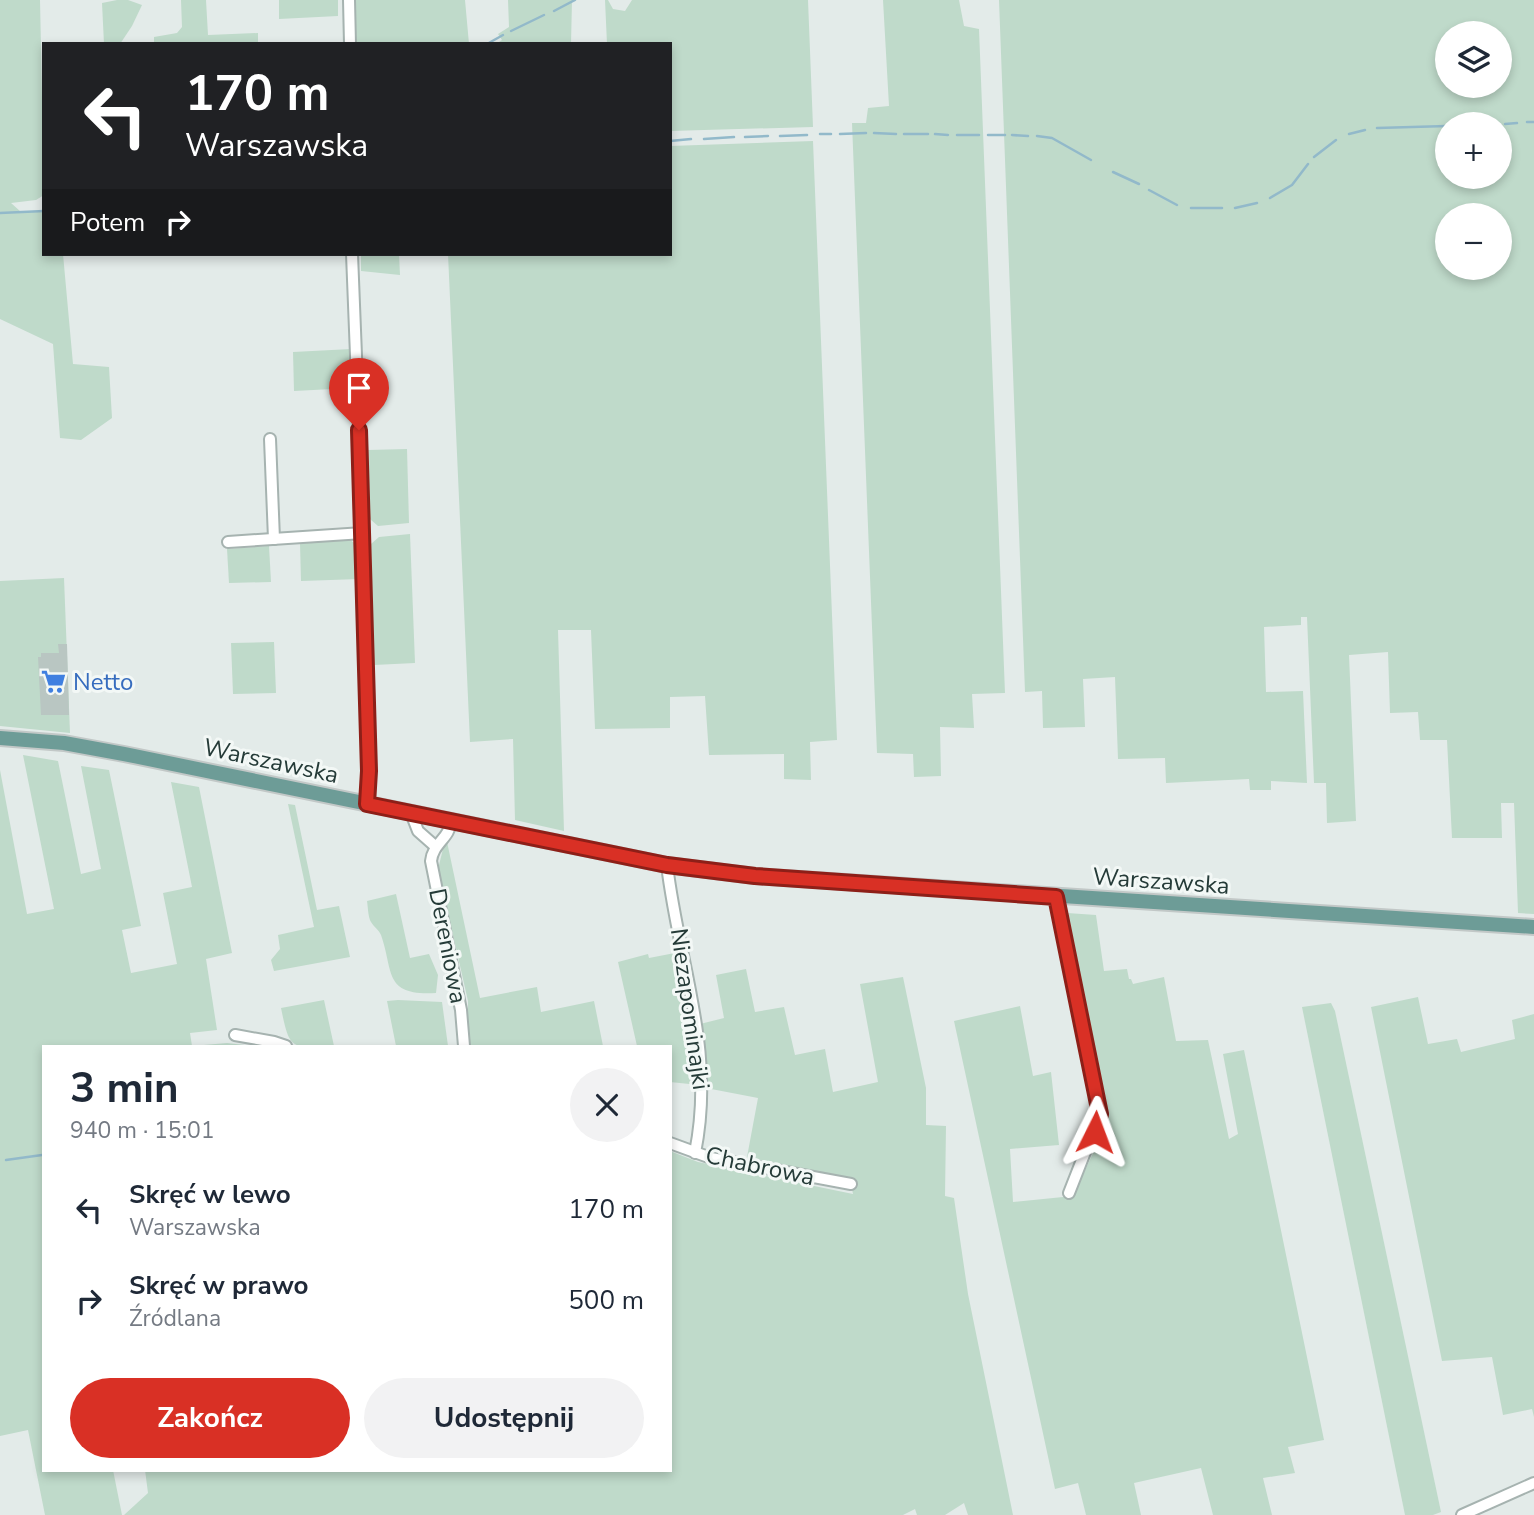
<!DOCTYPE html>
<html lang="pl">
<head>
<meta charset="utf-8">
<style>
  body { margin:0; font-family:"Nunito Sans",sans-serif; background:#f2f2f3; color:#1f2937; height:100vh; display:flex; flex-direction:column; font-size:26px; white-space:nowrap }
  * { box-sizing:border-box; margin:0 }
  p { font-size:23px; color:#747a83 }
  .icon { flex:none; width:38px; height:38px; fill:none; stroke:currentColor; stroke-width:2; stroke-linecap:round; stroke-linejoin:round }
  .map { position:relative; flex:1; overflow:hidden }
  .side { position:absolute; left:42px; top:1045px; width:630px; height:427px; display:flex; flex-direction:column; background:#fff; border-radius:0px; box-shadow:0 4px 10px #0003 }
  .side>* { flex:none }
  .top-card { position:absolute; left:42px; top:42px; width:630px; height:214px; border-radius:0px; box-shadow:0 4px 10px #0003; background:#202124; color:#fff; overflow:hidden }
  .tools { position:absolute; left:1435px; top:21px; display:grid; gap:14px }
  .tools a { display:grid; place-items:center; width:77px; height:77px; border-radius:50%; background:#fff; box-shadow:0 4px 10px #0003; font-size:35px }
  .pin { position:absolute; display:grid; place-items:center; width:60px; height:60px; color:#fff; margin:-72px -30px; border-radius:50% 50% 50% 0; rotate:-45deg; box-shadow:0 0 7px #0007 }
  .pin .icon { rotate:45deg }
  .me { position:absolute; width:77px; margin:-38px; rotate:3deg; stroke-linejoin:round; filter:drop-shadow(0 0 5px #0008) }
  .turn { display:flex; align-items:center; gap:24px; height:147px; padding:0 28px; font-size:32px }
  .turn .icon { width:91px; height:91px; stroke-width:2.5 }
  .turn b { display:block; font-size:49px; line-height:60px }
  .then { display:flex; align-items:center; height:66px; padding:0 28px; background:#0003; gap:14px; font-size:26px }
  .round { display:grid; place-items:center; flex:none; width:74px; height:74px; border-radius:37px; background:#f2f2f3 }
  .headline { display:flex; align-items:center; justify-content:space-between; height:119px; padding:0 28px }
  h1 { font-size:42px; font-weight:700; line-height:52px }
  .cta { display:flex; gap:14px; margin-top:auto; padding:14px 28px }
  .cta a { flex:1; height:80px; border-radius:42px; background:#d93025; color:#fff; font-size:28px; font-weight:700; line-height:80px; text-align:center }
  .cta a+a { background:#f2f2f3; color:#1f2937 }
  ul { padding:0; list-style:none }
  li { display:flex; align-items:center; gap:21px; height:91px; padding:0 28px }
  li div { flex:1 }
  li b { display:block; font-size:26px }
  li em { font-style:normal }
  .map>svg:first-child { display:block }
</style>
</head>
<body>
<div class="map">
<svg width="1534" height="1515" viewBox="0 0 1534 1515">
  <rect width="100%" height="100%" fill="#e3ebe9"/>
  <g fill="#bfdaca" fill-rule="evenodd">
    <path d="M0 0H40L44 195 36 200 11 203 21 212 44 211V254H63L73 364 109 367 112 418 81 440 60 438 53 344 0 319Z"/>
    <path d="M117 0H128L142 5 132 26 120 44H104L102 3Z"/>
    <path d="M181 0H206L208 35 258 33V44H154V37L177 33 182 27Z"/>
    <path d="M279 0H338V16L279 19Z"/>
    <path d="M351 0H465L469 44H352Z"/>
    <path d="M508 0H572L571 44H496L502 40 498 34 509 27Z"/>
    <path d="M605 0H608L613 9 625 11 632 0H808L813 127 670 131V44H607Z"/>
    <path d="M883 0H959L964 26 979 29 1005 693 972 694 974 728 940 727 941 776 914 777 913 754 877 753 852 123H866L868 108 889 106Z"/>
    <path d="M999 0H1534V914L1518 913 1514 803H1501L1502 838H1452L1447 740H1420L1418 712 1390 713 1388 652 1349 655 1356 821 1327 823 1326 783H1314L1307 617H1301V625L1264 627 1266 692 1303 691 1307 783 1271 781V790H1250L1249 779 1166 783 1165 758 1118 759 1115 677 1083 679 1085 727 1043 728 1042 691 1025 692ZM1447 33H1500V86H1447ZM1447 124H1500V177H1447ZM1500 215V268H1447V215Z"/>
    <path d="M813 141 837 740 810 742 811 780 784 779V754L709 755 705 696 670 697V728L595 729 591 630H558L564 831 515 820 513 739 470 742 448 254H670V146Z"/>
    <path d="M361 254H399L400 275 361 271Z"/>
    <path d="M351 349 352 388 294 391 293 352Z"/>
    <path d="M407 449 409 523 378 526 370 519 368 450Z"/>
    <path d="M410 534 415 663 374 665 371 544 379 537Z"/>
    <path d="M350 540 360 547V579L301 581 300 543Z"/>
    <path d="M269 546 271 582 229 583 227 549Z"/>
    <path d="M64 578 70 733 0 726V581Z"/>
    <path d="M274 642 276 693 233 694 231 643Z"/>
    <path d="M23 755 58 761 81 874 101 869 81 766 109 770 141 926 122 930 131 973 177 964 163 893 192 887 171 782 199 787 232 953 206 959 217 1030 190 1033 192 1046 227 1043 253 1046H44V1470H113L122 1515H45L28 1430 0 1436V770L27 914 54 909Z"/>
    <path d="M288 804 295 805 317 910 339 906 350 957 274 971 271 960 280 949 278 935 314 927Z"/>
    <path d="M446 837 480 998 537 987 541 1012 594 1001 603 1046H468V1001L438 869Z"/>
    <path d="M396 894 410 958 429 954 438 975 436 993C383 996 394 972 381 935 379 930 374 927 371 922 368 917 368 907 367 901Z"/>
    <path d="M1067 913 1096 915 1104 971 1127 969 1129 979H1131L1133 984 1164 977 1176 1041 1208 1040 1229 1139 1238 1134 1223 1054 1244 1050 1324 1440 1288 1447 1295 1473 1263 1478 1272 1515H1213L1201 1468 1134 1483 1141 1515H1086L1078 1483 1055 1489 954 1021 1020 1006 1033 1076 1051 1072 1059 1145 1010 1149 1013 1202 1073 1196 1101 1136 1105 1118Z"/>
    <path d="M680 952 696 1045 699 1085 670 1082V1046H637L618 962 648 954 649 958Z"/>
    <path d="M746 969 755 1012 784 1007 795 1055 825 1049 833 1092 878 1082 860 984 903 977 926 1088V1125L946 1126 945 1196 954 1198 968 1294 1013 1515H968L964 1503 945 1515H917L915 1509 903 1515H124L148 1493 145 1470H670V1151L698 1162 853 1194 850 1179 747 1157 758 1098 706 1088 705 1056 700 1024 724 1018 716 975Z"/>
    <path d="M1418 997 1428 1044 1457 1039 1461 1052 1515 1039 1512 1020 1534 1014V1417L1532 1409 1503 1415 1492 1357 1442 1361 1371 1007Z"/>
    <path d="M324 1000 334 1046C291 1047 290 1052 281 1008Z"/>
    <path d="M398 1000 442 1002 448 1046H396L387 1001Z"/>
    <path d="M1331 1003 1335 1011 1441 1512 1433 1515H1405L1302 1007Z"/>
  </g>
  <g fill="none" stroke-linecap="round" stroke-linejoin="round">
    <g stroke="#92b9ca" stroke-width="2.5">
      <path d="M554 11 575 0"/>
      <path d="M511 31 544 15"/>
      <path d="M487 44 503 35"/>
      <path d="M1527 122H1534"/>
      <path d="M1482 124H1492"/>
      <path d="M1505 124 1517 123"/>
      <path d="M1377 128 1447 126"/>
      <path d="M874 133 896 134"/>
      <path d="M820 134H831"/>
      <path d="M840 134 866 133"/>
      <path d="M904 134H928"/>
      <path d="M935 134 948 135"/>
      <path d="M1349 134 1365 130"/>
      <path d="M957 135H979"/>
      <path d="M988 135H1005"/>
      <path d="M1012 135 1028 136"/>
      <path d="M780 136 807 135"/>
      <path d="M1037 136 1052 138 1091 160"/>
      <path d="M745 137 768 136"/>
      <path d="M704 139 734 137"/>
      <path d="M670 141 691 139"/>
      <path d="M1314 157 1336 140"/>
      <path d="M1113 172 1139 184"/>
      <path d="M1149 190 1177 205"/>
      <path d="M1270 198 1292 185 1308 164"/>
      <path d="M1191 208H1222"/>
      <path d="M1235 208 1257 203"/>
      <path d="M0 213 44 211"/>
      <path d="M6 1160 42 1155"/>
    </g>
  </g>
  <path fill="#b9c6c2" d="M58 644H67L69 715H41L38 657H41V653H59Z"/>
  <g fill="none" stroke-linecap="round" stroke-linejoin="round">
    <defs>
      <g id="minor">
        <path d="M349 0 350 44"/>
        <path d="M352 254 363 533 369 797 367 804"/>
        <path d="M270 439 274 539"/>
        <path d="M228 542 363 533"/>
        <path d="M411 813 418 831 435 846"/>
        <path d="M451 821C450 838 433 843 431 861L461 1010 464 1046"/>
        <path d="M667 865C679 966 716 1049 695 1153"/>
        <path d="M1056 897 1100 1114 1069 1193"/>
        <path d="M235 1035 274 1042 286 1046"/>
        <path d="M670 1143 711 1158 851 1184"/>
        <path d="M1462 1515 1534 1483"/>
      </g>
      <path id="major" d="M0 738 64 743 124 754 667 865 755 876 1534 927"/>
    </defs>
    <use href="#minor" stroke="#a6b3b0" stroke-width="14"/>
    <use href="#major" stroke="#c2c8c7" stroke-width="18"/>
    <use href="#minor" stroke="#fff" stroke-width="10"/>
    <use href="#major" stroke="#6d9c97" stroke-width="14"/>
  </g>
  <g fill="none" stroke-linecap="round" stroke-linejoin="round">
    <defs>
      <path id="route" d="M359 430 369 771 367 804 667 865 755 876 1056 897 1100 1114 1095 1132"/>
    </defs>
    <use href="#route" stroke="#8d1f18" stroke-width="18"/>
    <use href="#route" stroke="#d93025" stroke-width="12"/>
  </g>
  <defs>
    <symbol id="supermarket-bare" viewBox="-9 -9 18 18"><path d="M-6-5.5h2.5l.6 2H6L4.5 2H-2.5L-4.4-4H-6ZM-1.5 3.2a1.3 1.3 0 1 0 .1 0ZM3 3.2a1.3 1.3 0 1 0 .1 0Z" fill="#3f7fe0" stroke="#f3f8f6" stroke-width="2.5" paint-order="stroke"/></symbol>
  </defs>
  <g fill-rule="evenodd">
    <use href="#supermarket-bare" x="36" y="664" width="35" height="35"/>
  </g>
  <g text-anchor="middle" stroke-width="6" stroke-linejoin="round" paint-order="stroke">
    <g font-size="24" fill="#366cbe" stroke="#f3f8f6" text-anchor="start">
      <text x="73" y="690">Netto</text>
    </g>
    <g font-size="24" fill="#253b38" stroke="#f3f8f6">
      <text transform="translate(271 761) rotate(12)" y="8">Warszawska</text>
      <text transform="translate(1161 881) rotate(4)" y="8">Warszawska</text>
      <text transform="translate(448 946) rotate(79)" y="8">Dereniowa</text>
      <text transform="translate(690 1009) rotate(82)" y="8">Niezapominajki</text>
      <text transform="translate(760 1166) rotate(12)" y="8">Chabrowa</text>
    </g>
  </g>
</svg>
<div class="tools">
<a><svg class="icon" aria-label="layers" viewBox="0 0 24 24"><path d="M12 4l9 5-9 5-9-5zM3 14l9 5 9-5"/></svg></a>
<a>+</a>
<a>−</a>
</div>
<div class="pin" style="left:359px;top:430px;background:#d93025"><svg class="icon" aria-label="arrive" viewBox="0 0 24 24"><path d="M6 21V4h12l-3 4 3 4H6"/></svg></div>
<svg class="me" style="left:1095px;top:1132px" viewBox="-20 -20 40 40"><path d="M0-17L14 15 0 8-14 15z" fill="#d93025" stroke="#fff" stroke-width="4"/></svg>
<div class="top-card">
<div class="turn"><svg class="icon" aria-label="left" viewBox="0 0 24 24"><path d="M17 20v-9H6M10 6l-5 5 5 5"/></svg><div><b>170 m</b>Warszawska</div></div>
<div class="then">Potem<svg class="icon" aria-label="right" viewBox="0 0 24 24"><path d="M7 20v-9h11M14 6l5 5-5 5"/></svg></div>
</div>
<section class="side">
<div class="headline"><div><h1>3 min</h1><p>940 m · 15:01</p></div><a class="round"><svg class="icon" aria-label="close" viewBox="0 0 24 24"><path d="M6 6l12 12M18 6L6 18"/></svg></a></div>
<ul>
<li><svg class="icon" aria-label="left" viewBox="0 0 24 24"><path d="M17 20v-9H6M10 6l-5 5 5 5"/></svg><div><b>Skręć w lewo</b><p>Warszawska</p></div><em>170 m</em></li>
<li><svg class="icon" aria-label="right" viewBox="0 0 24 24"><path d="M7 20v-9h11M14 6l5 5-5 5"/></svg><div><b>Skręć w prawo</b><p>Źródlana</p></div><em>500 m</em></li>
</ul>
<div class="cta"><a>Zakończ</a><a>Udostępnij</a></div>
</section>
</div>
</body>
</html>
